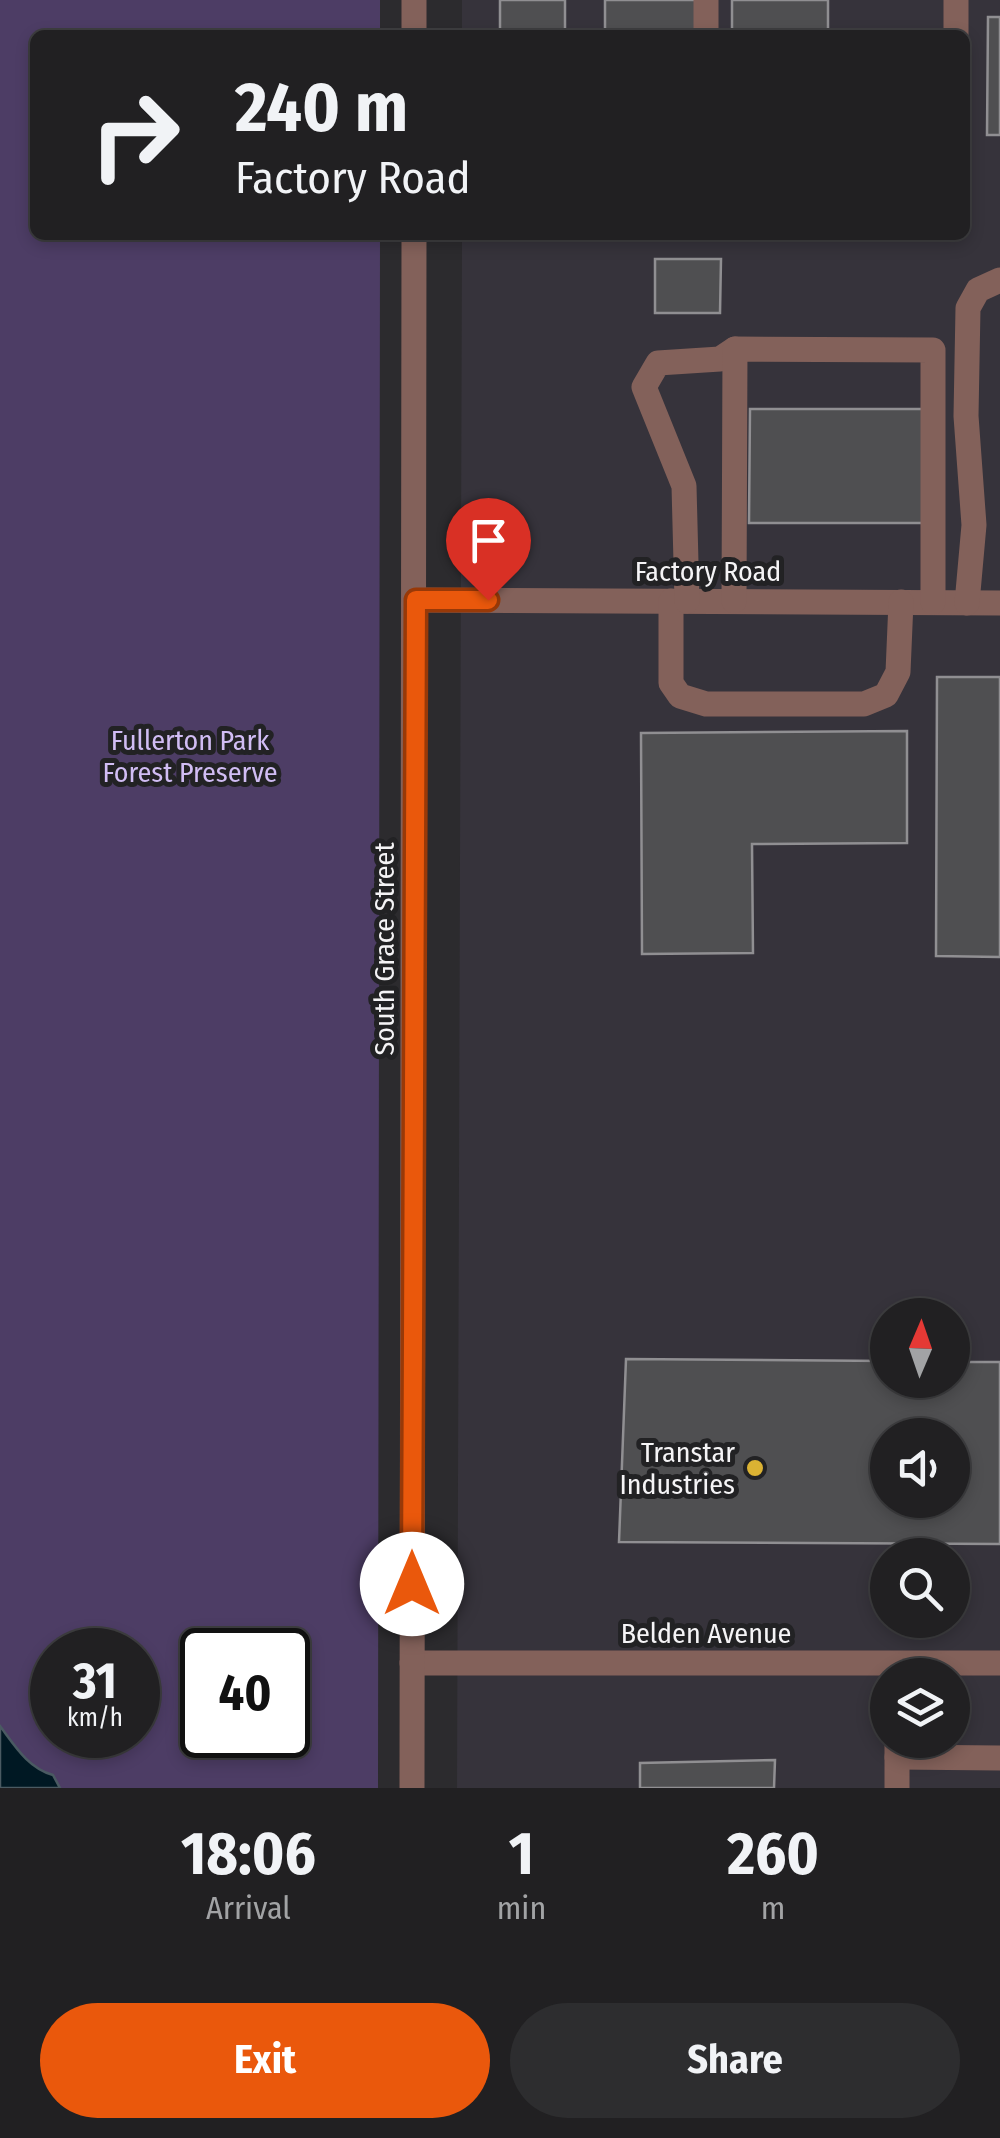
<!DOCTYPE html>
<html lang="en">
<head>
<meta charset="utf-8">
<style>
  body { margin:0; font-family:"Fira Sans Condensed",sans-serif; background:#2d2d2f; color:#f1f3f6; height:100vh; display:flex; flex-direction:column; font-size:38px; white-space:nowrap }
  * { box-sizing:border-box; margin:0 }
  p { font-size:32px; color:#a2a3a5 }
  .icon { flex:none; width:55px; height:55px; fill:none; stroke:currentColor; stroke-width:2; stroke-linecap:round; stroke-linejoin:round }
  .map { position:relative; height:1788px; overflow:hidden }
  .details { display:flex; flex-direction:column; background:#212022; flex:1 }
  .details>* { flex:none }
  .hud { position:absolute; left:30px; top:30px; width:940px; height:210px; border-radius:15px; box-shadow:0 5px 15px #0003,0 0 0 2px #3e3e40; background:#212022; color:#f1f3f6; overflow:hidden }
  .needle { width:65px; rotate:2deg }
  .tools { position:absolute; left:870px; top:1298px; display:grid; gap:20px }
  .tools a { display:grid; place-items:center; width:100px; height:100px; border-radius:50%; background:#212022; box-shadow:0 5px 15px #0003,0 0 0 2px #3e3e40; font-size:50px }
  .speed { position:absolute; left:30px; top:1628px; display:flex; gap:20px; font-size:50px; font-weight:700; text-align:center }
  .speed>* { display:grid; place-content:center; width:130px; height:130px; border-radius:50%; background:#212022; box-shadow:0 5px 15px #0003,0 0 0 2px #3e3e40; line-height:1 }
  .speed small { font-size:25px; font-weight:400 }
  .speed .limit { border:5px solid #111; border-radius:15px; background:#fff; color:#111 }
  .pin { position:absolute; display:grid; place-items:center; width:85px; height:85px; color:#fff; margin:-102px -42px; border-radius:50% 50% 50% 0; rotate:-45deg; box-shadow:0 0 10px #0007 }
  .pin .icon { rotate:45deg }
  .me { position:absolute; width:110px; margin:-55px; rotate:0deg; stroke-linejoin:round; filter:drop-shadow(0 0 8px #0008) }
  .turn { display:flex; align-items:center; gap:35px; height:210px; padding:0 40px; font-size:45px }
  .turn .icon { width:130px; height:130px; stroke-width:2.5 }
  .turn b { display:block; font-size:70px; line-height:85px }
  .eta { display:flex; justify-content:space-evenly; align-items:center; height:170px; text-align:center }
  .eta b { font-size:60px; font-weight:700; line-height:70px }
  .primary-button { display:flex; gap:20px; margin-top:auto; padding:20px 40px }
  .primary-button a { flex:1; height:115px; border-radius:60px; background:#ea580c; color:#fff; font-size:40px; font-weight:700; line-height:115px; text-align:center }
  .primary-button a+a { background:#2d2d2f; color:#f1f3f6 }
  .map>svg:first-child { display:block }
</style>
</head>
<body>
<div class="map">
<svg width="1000" height="1788" viewBox="0 0 1000 1788">
  <rect width="100%" height="100%" fill="#2c2b2e"/>
  <path fill="#36333b" fill-rule="evenodd" d="M462 0H1000V1788H457L462 235H965V35H462ZM888 1315H952V1380H888ZM888 1435H952V1500H888ZM888 1555H952V1620H888ZM888 1675H952V1740H888Z"/>
  <path fill="#4d3d65" fill-rule="evenodd" d="M0 0H380V35H35V235H380L378 1788H0ZM52 1650H138V1735H52ZM202 1650H288V1735H202Z"/>
  <path fill="#001823" stroke="#4a5a62" stroke-width="2.5" d="M0 1726C15 1746 28 1768 53 1775L60 1788H0Z"/>
  <g fill="#4f4f51" stroke="#908f92" stroke-width="2.5" fill-rule="evenodd">
    <rect x="500" y="0" width="65" height="35"/>
    <rect x="605" y="0" width="96" height="35"/>
    <rect x="732" y="0" width="96" height="35"/>
    <path d="M988 17H1000V135H987Z"/>
    <path d="M655 259H721L720 313H655Z"/>
    <path d="M750 409H929L928 523H749Z"/>
    <path d="M937 677H1000V957L936 956Z"/>
    <path d="M907 731V843L752 844 753 953 642 954 641 733Z"/>
    <path d="M626 1359 888 1361V1380H952V1362H1000V1544L619 1542ZM888 1435H952V1500H888Z"/>
    <path d="M775 1760 774 1788H640V1763Z"/>
  </g>
  <g fill="none" stroke-linecap="round" stroke-linejoin="round">
    <g stroke="#83615a" stroke-width="25">
      <path d="M414 0V35"/>
      <path d="M956 0V35"/>
      <path d="M706 35V0"/>
      <path d="M416 600 1000 603"/>
      <path d="M671 601V683L680 696 706 704H864L886 695 898 672 901 602"/>
      <path d="M687 601 684 486 644 387 658 363 720 359 735 349"/>
      <path d="M734 601 735 349 933 350V602"/>
      <path d="M967 603 974 525 966 416 968 308 978 290 1000 280"/>
      <path d="M412 1663H1000"/>
      <path d="M897 1757 1000 1758"/>
      <path d="M412 1788 414 235"/>
      <path d="M897 1788V1740"/>
    </g>
  </g>
  <g fill="none" stroke-linecap="round" stroke-linejoin="round">
    <defs>
      <path id="route" d="M412 1584 416 600H488"/>
    </defs>
    <use href="#route" stroke="#983908" stroke-width="25"/>
    <use href="#route" stroke="#ea580c" stroke-width="18"/>
  </g>
  <circle fill="#dbb233" stroke="#222224" stroke-width="4" cx="755" cy="1468" r="10"/>
  <g text-anchor="middle" stroke-width="10" stroke-linejoin="round" paint-order="stroke">
    <g font-size="28" fill="#f5f4f6" stroke="#222224">
      <text x="708" y="581">Factory Road</text>
      <text transform="translate(384 949) rotate(-90)" y="10">South Grace Street</text>
      <text x="706" y="1643">Belden Avenue</text>
    </g>
    <g font-size="28" fill="#d1bdf4" stroke="#222224">
      <text x="190" y="750">Fullerton Park<tspan x="190" dy="32">Forest Preserve</tspan></text>
    </g>
    <g font-size="28" fill="#f5f4f6" stroke="#222224" text-anchor="end">
      <text x="735" y="1462">Transtar<tspan x="735" dy="32">Industries</tspan></text>
    </g>
  </g>
</svg>
<div class="tools">
<a><svg class="needle" viewBox="-14 -14 28 28"><path d="M0-13l5 13h-10z" fill="#e53935"/><path d="M0 13l5-13h-10z" fill="#a2a3a5"/></svg></a>
<a><svg class="icon" aria-label="sound" viewBox="0 0 24 24"><path d="M4 9h4l5-4v14l-5-4H4zM17 9q2 3 0 6"/></svg></a>
<a><svg class="icon" aria-label="search" viewBox="0 0 24 24"><circle cx="10" cy="10" r="6"/><path d="M15 15l6 6"/></svg></a>
<a><svg class="icon" aria-label="layers" viewBox="0 0 24 24"><path d="M12 4l9 5-9 5-9-5zM3 14l9 5 9-5"/></svg></a>
</div>
<div class="speed"><div>31<small>km/h</small></div><div class="limit">40</div></div>
<div class="pin" style="left:488px;top:600px;background:#d93025"><svg class="icon" aria-label="arrive" viewBox="0 0 24 24"><path d="M6 21V4h12l-3 4 3 4H6"/></svg></div>
<svg class="me" style="left:412px;top:1584px" viewBox="-20 -20 40 40"><circle r="19" fill="#fff"/><path d="M0-13L10 11 0 6-10 11z" fill="#ea580c"/></svg>
<div class="hud">
<div class="turn"><svg class="icon" aria-label="right" viewBox="0 0 24 24"><path d="M7 20v-9h11M14 6l5 5-5 5"/></svg><div><b>240 m</b>Factory Road</div></div>
</div>
</div>
<section class="details">
<div class="eta">
<div><b>18:06</b><p>Arrival</p></div>
<div><b>1</b><p>min</p></div>
<div><b>260</b><p>m</p></div>
</div>
<div class="primary-button"><a>Exit</a><a>Share</a></div>
</section>
</body>
</html>
